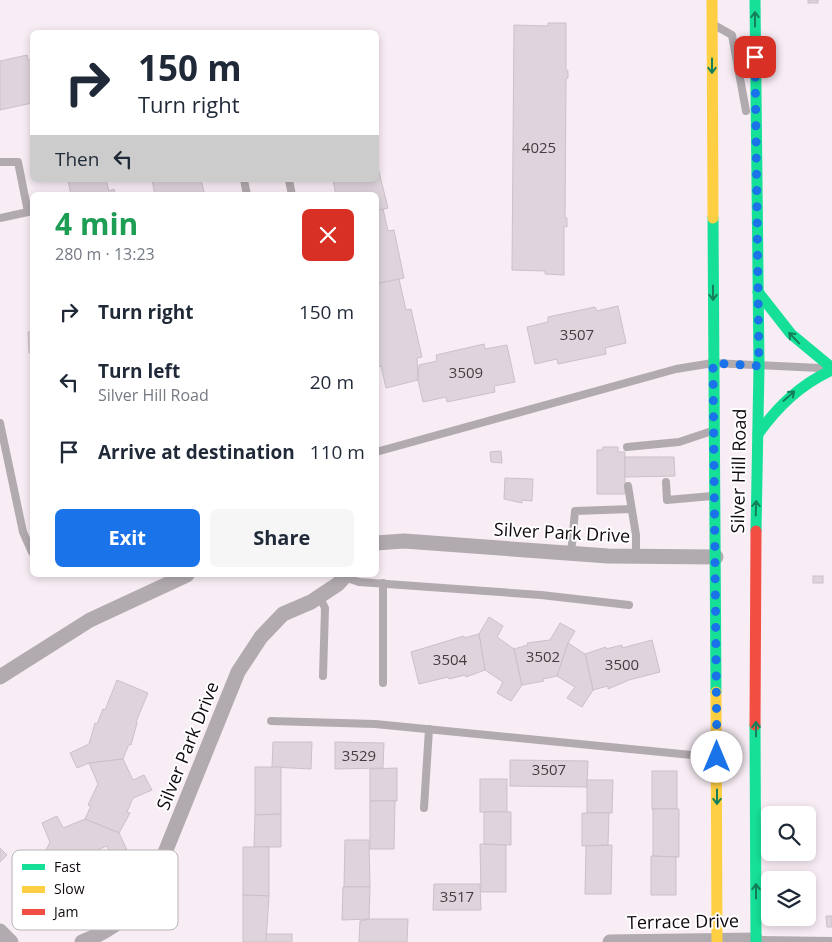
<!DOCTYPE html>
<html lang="en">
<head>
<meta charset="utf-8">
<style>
  body { margin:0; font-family:"Open Sans",sans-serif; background:#f6f6f7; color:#1f2937; height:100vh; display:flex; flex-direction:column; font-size:19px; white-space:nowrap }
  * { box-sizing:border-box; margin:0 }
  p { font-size:16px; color:#747a83 }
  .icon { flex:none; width:28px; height:28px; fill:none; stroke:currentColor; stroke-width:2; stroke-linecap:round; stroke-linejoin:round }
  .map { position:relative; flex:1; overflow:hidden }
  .drawer { position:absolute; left:30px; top:192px; width:349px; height:385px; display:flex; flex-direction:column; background:#fff; border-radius:8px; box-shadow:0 2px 8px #0003 }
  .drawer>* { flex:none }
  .guide { position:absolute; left:30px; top:30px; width:349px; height:152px; border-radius:8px; box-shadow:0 2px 8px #0003; background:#fff; color:#1f2937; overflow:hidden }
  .buttons { position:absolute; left:761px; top:806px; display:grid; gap:10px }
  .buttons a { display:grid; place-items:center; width:55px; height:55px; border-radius:8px; background:#fff; box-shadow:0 2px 8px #0003; font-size:25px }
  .pin { position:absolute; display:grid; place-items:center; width:42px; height:42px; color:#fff; margin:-21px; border-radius:10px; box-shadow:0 2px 8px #0006 }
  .me { position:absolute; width:55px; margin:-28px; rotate:0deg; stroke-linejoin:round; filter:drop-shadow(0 0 4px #0008) }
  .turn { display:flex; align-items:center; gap:18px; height:105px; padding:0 25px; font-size:22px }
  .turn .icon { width:65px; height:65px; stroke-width:2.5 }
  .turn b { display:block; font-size:35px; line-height:42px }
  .then { display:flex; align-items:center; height:48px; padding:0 25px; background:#0003; gap:10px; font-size:19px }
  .round { display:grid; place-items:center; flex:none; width:52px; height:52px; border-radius:8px; background:#f6f6f7 }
  .overview { display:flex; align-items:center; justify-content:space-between; height:85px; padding:0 25px }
  h1 { font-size:30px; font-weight:700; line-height:38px; color:#1e9e55 }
  .cta { display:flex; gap:10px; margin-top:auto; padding:10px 25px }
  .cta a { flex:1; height:58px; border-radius:8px; background:#1a73e8; color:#fff; font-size:20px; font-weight:700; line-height:58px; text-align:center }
  .cta a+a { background:#f6f6f7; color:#1f2937 }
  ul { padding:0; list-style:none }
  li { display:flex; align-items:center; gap:15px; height:70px; padding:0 25px }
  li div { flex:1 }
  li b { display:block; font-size:19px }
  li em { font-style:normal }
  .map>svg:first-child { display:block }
</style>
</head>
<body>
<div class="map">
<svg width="832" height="942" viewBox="0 0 832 942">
  <rect width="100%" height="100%" fill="#f8ecf5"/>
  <g fill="#dfd4dc" stroke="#cbc1c8">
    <rect x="808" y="0" width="10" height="3"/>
    <path d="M548 23H566V70L568 71V78L566 79 565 218H567V227L564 226V275L545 274V271L512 270 514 25 548 26Z"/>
    <path d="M27 55 28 60 32 59V103L0 110V61Z"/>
    <path d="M376 160 388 208 376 211V195H336L333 180H376Z"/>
    <path d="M68 180H106L109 191 114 189 115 195H71Z"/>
    <path d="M152 180H201L204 192 192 195H155Z"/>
    <path d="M383 209 388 231 394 230 404 278 376 284V211Z"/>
    <path d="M399 279 406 310 411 309 422 357 417 358 418 380 386 388 381 366 376 367V284Z"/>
    <path d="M618 306 626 343 605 348 606 354 558 364 557 359 535 364 527 327 548 322V317L595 307 597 311Z"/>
    <path d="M28 332H32V353H29Z"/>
    <path d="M484 344 485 349 507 345 515 382 494 386 495 392 447 402 446 397 423 402 418 380 419 365 437 361 436 355Z"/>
    <path d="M603 447H618V452H625V494H597V450H602Z"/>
    <path d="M501 451 502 463 491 462 490 452Z"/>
    <path d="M625 457H674L675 476 625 477Z"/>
    <path d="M505 478 533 479 532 501 522 500V503L504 499Z"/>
    <rect x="813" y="576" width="10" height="7"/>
    <path d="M489 617 503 626 497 637 514 649 522 685 511 701 497 693 503 682 485 670 479 634Z"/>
    <path d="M560 623 575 631 568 643 557 676 543 679 544 681 522 685 514 649 528 645 527 643 550 640Z"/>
    <path d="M479 634 485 670 466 677 465 675 449 679 448 677 419 684 411 652 464 636V638Z"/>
    <path d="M652 640 660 672 629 680 608 689V686L593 690 585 654 606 647V649L622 645V648Z"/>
    <path d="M568 643 585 654 593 690 582 707 567 698 575 687 557 676Z"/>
    <path d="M117 680 148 693 136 722 137 723 131 745 129 744 123 759 89 763 77 768 70 753 89 744 95 723 97 724 103 709 105 710Z"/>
    <path d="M273 742H312L311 769 272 767Z"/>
    <path d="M335 742 384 743 383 768 335 769Z"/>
    <path d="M123 759 133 780 144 775 152 790 133 798 127 812 130 813 119 833 85 819 91 806 88 805 98 784 89 763Z"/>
    <path d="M510 760 588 761 587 787 510 786Z"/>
    <path d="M255 767H281V814L255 815Z"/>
    <path d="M397 768V801H370V769Z"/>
    <rect x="652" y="771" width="25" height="38"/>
    <rect x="480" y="779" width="27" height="33"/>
    <path d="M587 780H613L612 813H587Z"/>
    <path d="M370 801H395L394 849H370Z"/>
    <path d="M653 809H679V857L653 856Z"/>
    <path d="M484 812H511V845L484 844Z"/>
    <path d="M582 813H609L608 845 582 846Z"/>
    <path d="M281 814V847H254L255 815Z"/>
    <path d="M57 816 63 828 85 819 119 833 128 852 112 859 107 846 85 855 78 877 69 890 56 919 26 907 38 877 36 876 41 862H40L50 842 42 823Z"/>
    <path d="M345 840H369L370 887H344Z"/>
    <path d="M480 844 506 845V892H481Z"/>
    <path d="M612 845 611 894H585L586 846Z"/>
    <path d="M243 847H269V896L243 895Z"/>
    <path d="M0 848 7 855 0 862Z"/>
    <path d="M651 856 676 857V895H651Z"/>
    <path d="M434 884H480L481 910H433Z"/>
    <path d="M343 887H370L369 919 342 920Z"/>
    <path d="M243 895 269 896 266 942H243Z"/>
    <path d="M826 916H832V927H827Z"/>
    <path d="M369 919H408L407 942H359L360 921Z"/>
    <rect x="266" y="934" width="26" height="8"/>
  </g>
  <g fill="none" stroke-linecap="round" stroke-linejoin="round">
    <g stroke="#b1abaf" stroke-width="8">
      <path d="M716 26 732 35 746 111"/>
      <path d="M0 162H18L28 212 0 218"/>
      <path d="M244 180 247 195"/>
      <path d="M289 180 292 195"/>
      <path d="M0 423 23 532 32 552"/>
      <path d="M627 447 679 442 712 431"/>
      <path d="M376 452 676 369 713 363 820 368"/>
      <path d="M666 482 667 500 712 496"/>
      <path d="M628 486 636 535V557"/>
      <path d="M571 554 575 511 631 509"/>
      <path d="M344 577 359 582 541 595 629 605"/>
      <path d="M319 596 325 608 323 676"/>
      <path d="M383 683V583"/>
      <path d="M271 721 375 724 712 757"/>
      <path d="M424 808 429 729"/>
      <path d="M758 940 832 941"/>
    </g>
    <g stroke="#b1abaf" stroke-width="15">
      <path d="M376 543 404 541 608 556 716 557"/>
      <path d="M0 677 90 620 187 575"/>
      <path d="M0 931 11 942"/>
      <path d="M82 942C110 931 131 916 149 892L238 672 261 637 283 614 311 602 338 584 346 575"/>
      <path d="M610 942 756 940"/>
    </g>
    <g stroke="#16e098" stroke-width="11">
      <path d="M755 0 759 366 756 531"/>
      <path d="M713 218 716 692"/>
      <path d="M758 292 791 334 832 368"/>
      <path d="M758 434C778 406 800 385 832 370"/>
      <path d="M755 725 756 942"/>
    </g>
    <g stroke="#ffcf43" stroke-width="11">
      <path d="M712 0 713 218"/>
      <path d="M716 692 717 942"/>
    </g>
    <path stroke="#f24e42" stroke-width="11" d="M755 725 756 531"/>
  </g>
  <defs><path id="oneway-shaft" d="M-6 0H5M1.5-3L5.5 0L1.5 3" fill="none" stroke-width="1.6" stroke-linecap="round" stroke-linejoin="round" transform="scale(1.25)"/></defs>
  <g stroke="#147f5a">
    <use href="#oneway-shaft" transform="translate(755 19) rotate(-90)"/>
    <use href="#oneway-shaft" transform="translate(712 66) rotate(90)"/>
    <use href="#oneway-shaft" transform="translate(713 293) rotate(90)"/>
    <use href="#oneway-shaft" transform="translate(794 338) rotate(-134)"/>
    <use href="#oneway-shaft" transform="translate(789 396) rotate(-41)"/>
    <use href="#oneway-shaft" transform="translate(756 508) rotate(-88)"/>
    <use href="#oneway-shaft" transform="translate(756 729) rotate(-90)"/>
    <use href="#oneway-shaft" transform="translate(717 797) rotate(90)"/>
    <use href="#oneway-shaft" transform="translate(756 891) rotate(-90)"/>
  </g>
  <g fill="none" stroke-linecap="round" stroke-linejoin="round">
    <path stroke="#1a73e8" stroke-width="9" stroke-dasharray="0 16.2" d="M717 757 713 363 759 366 755 57"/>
  </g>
  <g text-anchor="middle" stroke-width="4" stroke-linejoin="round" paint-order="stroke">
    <g font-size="15" fill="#463d43">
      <text x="539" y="153">4025</text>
      <text x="577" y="340">3507</text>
      <text x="466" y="378">3509</text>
      <text x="543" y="662">3502</text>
      <text x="450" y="665">3504</text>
      <text x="622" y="670">3500</text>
      <text x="359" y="761">3529</text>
      <text x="549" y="775">3507</text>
      <text x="457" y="902">3517</text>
    </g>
    <g font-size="18" fill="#11090f" stroke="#fff">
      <text transform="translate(739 471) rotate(-89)" y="6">Silver Hill Road</text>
      <text transform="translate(562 533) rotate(3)" y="6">Silver Park Drive</text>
      <text transform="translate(188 746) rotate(-68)" y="6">Silver Park Drive</text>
      <text transform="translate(683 922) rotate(-1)" y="6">Terrace Drive</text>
    </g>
  </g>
  <rect x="12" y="850" width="166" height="80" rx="8" fill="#fff" stroke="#b8b5b7" stroke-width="1"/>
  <rect x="22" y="864" width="23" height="6" fill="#16e098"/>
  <rect x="22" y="886" width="23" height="7" fill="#ffcf43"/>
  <rect x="22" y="909" width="23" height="6" fill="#f24e42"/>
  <g font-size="14" fill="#11090f">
    <text x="54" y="872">Fast</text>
    <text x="54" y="894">Slow</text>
    <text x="54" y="917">Jam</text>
  </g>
</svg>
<div class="buttons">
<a><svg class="icon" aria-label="search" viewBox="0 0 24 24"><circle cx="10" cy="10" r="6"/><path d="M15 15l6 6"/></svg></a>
<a><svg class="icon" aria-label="layers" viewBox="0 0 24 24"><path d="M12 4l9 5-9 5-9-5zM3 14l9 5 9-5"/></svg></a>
</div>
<div class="pin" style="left:755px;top:57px;background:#d93025"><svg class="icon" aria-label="arrive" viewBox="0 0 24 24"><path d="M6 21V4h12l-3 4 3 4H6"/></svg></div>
<svg class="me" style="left:717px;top:757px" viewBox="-20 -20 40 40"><circle r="19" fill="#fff"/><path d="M0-13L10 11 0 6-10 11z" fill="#1a73e8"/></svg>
<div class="guide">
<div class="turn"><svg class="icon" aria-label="right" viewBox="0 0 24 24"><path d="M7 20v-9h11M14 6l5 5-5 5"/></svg><div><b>150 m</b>Turn right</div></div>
<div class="then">Then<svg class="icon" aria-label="left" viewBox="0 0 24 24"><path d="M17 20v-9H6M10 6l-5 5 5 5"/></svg></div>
</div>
<section class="drawer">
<div class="overview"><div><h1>4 min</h1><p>280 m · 13:23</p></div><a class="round" style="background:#d93025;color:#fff"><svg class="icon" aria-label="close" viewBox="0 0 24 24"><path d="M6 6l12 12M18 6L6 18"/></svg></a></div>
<ul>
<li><svg class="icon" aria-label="right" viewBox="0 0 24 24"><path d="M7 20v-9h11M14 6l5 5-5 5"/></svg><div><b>Turn right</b></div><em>150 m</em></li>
<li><svg class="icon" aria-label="left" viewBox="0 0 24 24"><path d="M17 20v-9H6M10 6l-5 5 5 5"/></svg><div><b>Turn left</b><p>Silver Hill Road</p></div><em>20 m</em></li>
<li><svg class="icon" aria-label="arrive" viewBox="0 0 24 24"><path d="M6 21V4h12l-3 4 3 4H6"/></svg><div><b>Arrive at destination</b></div><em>110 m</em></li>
</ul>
<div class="cta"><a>Exit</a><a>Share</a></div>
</section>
</div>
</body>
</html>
